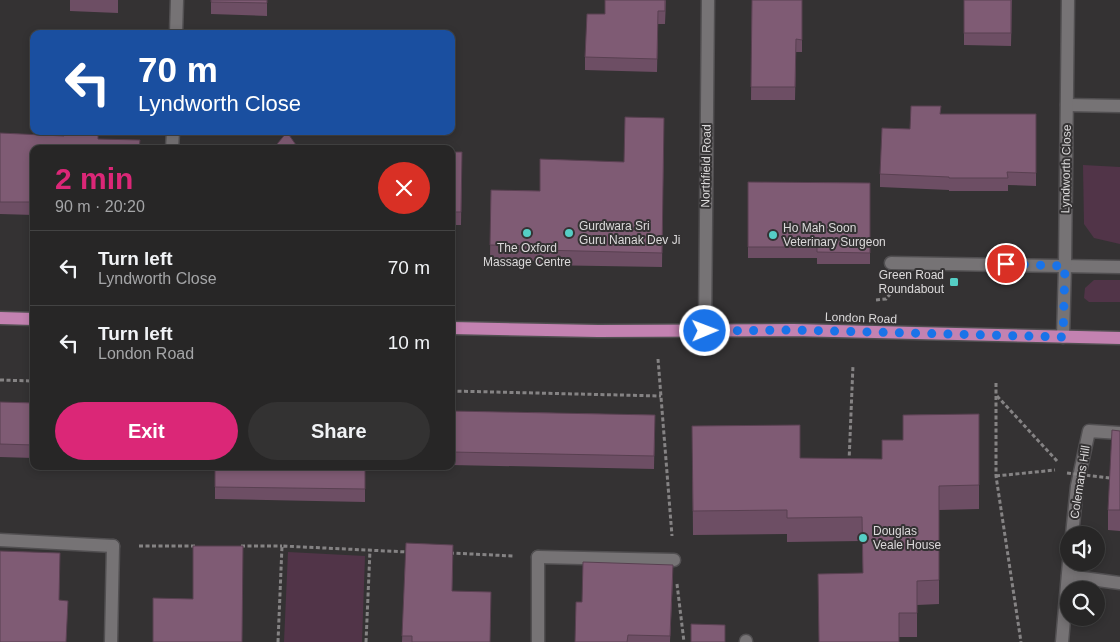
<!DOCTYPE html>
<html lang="en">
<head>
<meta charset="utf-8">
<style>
  body { margin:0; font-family:Arial,sans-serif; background:#333232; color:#f1f3f6; height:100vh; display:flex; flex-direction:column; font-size:19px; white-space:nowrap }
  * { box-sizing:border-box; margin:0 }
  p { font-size:16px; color:#a4a5a7 }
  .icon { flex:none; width:28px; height:28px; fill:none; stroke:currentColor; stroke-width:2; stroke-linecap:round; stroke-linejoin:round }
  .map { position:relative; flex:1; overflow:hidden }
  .panel { position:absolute; left:30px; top:145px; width:425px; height:325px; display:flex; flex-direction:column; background:#272626; border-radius:10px; box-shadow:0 2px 8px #0003,0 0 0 1px #434343 }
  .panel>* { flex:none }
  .hud { position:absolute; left:30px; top:30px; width:425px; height:105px; border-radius:10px; box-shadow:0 2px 8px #0003,0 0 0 1px #434343; background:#1a4fa0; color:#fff; overflow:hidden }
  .tools { position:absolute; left:1060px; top:526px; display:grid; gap:10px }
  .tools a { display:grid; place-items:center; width:45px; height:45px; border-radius:50%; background:#272626; box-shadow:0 2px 8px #0003,0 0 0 1px #434343; font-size:25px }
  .pin { position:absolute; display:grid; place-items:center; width:42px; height:42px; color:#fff; margin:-21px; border:2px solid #fff; border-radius:50%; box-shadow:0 1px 5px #0007 }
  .me { position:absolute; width:55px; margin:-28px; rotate:89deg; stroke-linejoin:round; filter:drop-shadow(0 0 4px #0008) }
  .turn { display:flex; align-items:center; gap:18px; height:105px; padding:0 25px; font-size:22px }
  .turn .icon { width:65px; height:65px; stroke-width:2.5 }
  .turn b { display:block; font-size:35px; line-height:42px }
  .round { display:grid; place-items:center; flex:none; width:52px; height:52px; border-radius:26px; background:#333232 }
  .head { display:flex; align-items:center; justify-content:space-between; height:85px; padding:0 25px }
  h1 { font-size:30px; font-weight:800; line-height:38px; color:#db2777 }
  .button { display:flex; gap:10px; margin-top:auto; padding:10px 25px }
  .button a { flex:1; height:58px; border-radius:30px; background:#db2777; color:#fff; font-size:20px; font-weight:800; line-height:58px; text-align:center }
  .button a+a { background:#333232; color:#f1f3f6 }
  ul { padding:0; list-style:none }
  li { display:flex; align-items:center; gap:15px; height:75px; padding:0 25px; border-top:1px solid #434343 }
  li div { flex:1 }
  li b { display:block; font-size:19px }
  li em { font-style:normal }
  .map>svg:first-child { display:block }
</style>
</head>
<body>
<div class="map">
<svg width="1120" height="642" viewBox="0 0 1120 642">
  <rect width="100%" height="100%" fill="#343233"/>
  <g fill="#513448">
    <path d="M1083 165 1120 167V244L1094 238 1084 224Z"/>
    <path d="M1094 280H1120V302H1089L1084 298 1085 288Z"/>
    <path d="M288 552 365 556 362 642H284Z"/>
  </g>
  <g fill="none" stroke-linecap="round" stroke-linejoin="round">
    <defs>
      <g id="lane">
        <path d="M1072 535 1077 486 1089 431 1120 433"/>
        <path d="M0 540 113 546"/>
        <path d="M538 557 674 560"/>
        <path d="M1068 576 1120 583"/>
        <path d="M746 642V641"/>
        <path d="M1062 642 1069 562"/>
      </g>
      <g id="street">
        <path d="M176 34 177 0"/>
        <path d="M1067 105 1120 106"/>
        <path d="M172 149 173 131"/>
        <path d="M891 263 1120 267"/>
        <path d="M705 331 708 0"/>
        <path d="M1063 337 1065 266 1068 0"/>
        <path d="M538 557V642"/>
        <path d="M111 642 113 546"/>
      </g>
      <g id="primary">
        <path d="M0 318 34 319"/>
        <path d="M451 328 598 331 793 330 1120 338"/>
      </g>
    </defs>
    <use href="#lane" stroke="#514f51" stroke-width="15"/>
    <use href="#street" stroke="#514f51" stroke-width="15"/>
    <use href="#primary" stroke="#514f51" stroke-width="15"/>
    <g stroke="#858384" stroke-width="3" stroke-dasharray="4 2.5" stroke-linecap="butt">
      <path d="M876 300 886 299 890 294 891 288"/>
      <path d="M658 359 672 536"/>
      <path d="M0 380 34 381"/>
      <path d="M996 383V476L1021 642"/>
      <path d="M451 391 661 396"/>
      <path d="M997 396 1057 461"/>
      <path d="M849 462 853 365"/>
      <path d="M996 476 1055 470"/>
      <path d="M139 546H197"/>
      <path d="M241 546H282"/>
      <path d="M450 553 513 556"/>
      <path d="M677 584 684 642"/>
      <path d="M278 642 282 546 408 552"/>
      <path d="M366 642 370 550"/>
    </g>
    <use href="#lane" stroke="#767375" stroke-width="12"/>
    <use href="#street" stroke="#767375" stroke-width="12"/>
    <use href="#primary" stroke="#c382b1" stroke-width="12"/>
    <path stroke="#858384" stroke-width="3" stroke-dasharray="4 2.5" stroke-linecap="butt" d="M1067 473 1110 478"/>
  </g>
  <g fill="#6d4e64">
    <path d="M70 0H118V13L70 11Z"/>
    <path d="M211 0H267V16L211 14Z"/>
    <path d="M666 0 665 24H658L657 72 585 70V57Z"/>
    <path d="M752 0H802V52H796L795 100H751Z"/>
    <path d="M964 0H1012L1011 46 964 45Z"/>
    <path d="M941 114H1036V186L1008 185V191H949V190L880 187V174L910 129Z"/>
    <path d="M664 118 662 267 539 265V261L490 260 491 190 540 191 624 162Z"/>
    <path d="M0 133 64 136 98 133 34 149V215L0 214Z"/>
    <path d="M451 152H462L461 225H451Z"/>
    <path d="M748 182 870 183V264H817V258H748Z"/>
    <path d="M0 402 34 403V458L0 457Z"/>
    <path d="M451 411 655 415 654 469 451 465Z"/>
    <path d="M979 414V509L939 510V604L917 605V637H899L863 573 862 541 787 542V534L693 535 692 426 800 458 882 459 903 440V415Z"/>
    <path d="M1120 431V531L1108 530V510Z"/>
    <path d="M215 466H365V502L215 499Z"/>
    <path d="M406 543 453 556 452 591 490 642H402Z"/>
    <path d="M673 576 670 642H575L582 602Z"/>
  </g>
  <g fill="#7f5b74" stroke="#594051">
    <path d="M211 0H267V3L211 2Z"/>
    <path d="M605 0H665V11H658L657 59 585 57 587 14H605Z"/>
    <path d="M752 0H802V40L796 39 795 87H751Z"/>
    <rect x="964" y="0" width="47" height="33"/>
    <path d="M911 106H941L940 114H1036V173L1007 172 1008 178H949V177L880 174 882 128 910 129Z"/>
    <path d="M625 117 664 118 662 253 539 250V246L490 245 491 190 540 191V159L624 162Z"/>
    <path d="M287 132 296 145 325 146V149H273Z"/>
    <path d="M0 133 64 136V133H98V139L140 140 139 149H34V202H0Z"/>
    <path d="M451 152H462L461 212H451Z"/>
    <path d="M748 182 870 183V253L817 252V247H748Z"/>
    <path d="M0 402 34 403V445L0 444Z"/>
    <path d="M451 411 655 415 654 456 451 452Z"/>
    <path d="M979 414V485L939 486V580L917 581V613H899V642H819L818 574 863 573 862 517 787 518V510L693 511 692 426 800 425V458L882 459V440H903V415Z"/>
    <path d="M1112 430 1120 431V510H1108Z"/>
    <path d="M215 466H365V489L215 487Z"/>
    <path d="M406 543 453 545 452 591 491 592 490 642H412V636H402Z"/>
    <path d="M193 546H243L242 642H153V598L193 599Z"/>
    <path d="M0 551 60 553 59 600 68 601 66 642H0Z"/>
    <path d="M583 562 673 565 670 636 628 635 627 642H575L576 602H582Z"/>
    <path d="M691 624 725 625V642H691Z"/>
  </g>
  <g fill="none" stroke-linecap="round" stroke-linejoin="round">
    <path stroke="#1a73e8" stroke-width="9" stroke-dasharray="0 16.2" d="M705 331 793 330 1063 337 1065 266 1006 264"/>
  </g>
  <g fill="#55cec5" stroke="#343233" stroke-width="2">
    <circle cx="527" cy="233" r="5"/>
    <circle cx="569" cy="233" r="5"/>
    <circle cx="773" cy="235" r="5"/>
    <rect x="949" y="277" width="10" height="10" rx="2.5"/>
    <circle cx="863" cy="538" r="5"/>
  </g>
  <g text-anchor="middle" stroke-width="4" stroke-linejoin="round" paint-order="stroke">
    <g font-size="12" fill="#dcdadb" stroke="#343233">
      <text transform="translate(706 166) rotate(-89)" y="4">Northfield Road</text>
      <text transform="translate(1066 169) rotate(-89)" y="4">Lyndworth Close</text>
      <text transform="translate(861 318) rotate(2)" y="4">London Road</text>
      <text transform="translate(1080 482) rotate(-81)" y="4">Colemans Hill</text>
    </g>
    <g font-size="12" fill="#dcdadb" stroke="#343233" text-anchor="start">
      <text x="579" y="230">Gurdwara Sri<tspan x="579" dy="14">Guru Nanak Dev Ji</tspan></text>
      <text x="783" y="232">Ho Mah Soon<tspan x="783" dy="14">Veterinary Surgeon</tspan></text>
      <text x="527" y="252" text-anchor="middle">The Oxford<tspan x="527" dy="14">Massage Centre</tspan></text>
      <text x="944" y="279" text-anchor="end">Green Road<tspan x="944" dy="14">Roundabout</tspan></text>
      <text x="873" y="535">Douglas<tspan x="873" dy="14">Veale House</tspan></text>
    </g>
  </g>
</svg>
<div class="tools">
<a><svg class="icon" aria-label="sound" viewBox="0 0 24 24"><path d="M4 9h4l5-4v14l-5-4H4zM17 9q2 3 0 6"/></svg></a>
<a><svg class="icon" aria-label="search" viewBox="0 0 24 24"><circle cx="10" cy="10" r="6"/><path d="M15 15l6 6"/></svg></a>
</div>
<div class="pin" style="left:1006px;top:264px;background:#d93025"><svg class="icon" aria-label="arrive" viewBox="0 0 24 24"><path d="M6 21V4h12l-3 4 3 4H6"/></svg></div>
<svg class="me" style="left:705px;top:331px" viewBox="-20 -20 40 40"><circle r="17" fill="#1a73e8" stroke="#fff" stroke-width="3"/><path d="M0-11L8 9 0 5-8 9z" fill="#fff"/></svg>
<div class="hud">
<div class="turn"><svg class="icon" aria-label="left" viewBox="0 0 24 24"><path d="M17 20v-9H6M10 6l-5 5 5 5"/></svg><div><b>70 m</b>Lyndworth Close</div></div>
</div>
<section class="panel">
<div class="head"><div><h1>2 min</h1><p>90 m · 20:20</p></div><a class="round" style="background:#d93025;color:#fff"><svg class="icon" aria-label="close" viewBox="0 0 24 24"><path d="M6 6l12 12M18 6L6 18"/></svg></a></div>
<ul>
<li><svg class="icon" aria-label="left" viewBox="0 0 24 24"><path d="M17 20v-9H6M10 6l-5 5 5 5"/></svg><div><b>Turn left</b><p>Lyndworth Close</p></div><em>70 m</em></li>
<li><svg class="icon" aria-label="left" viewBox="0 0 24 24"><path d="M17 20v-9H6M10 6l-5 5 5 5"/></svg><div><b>Turn left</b><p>London Road</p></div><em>10 m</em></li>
</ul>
<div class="button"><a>Exit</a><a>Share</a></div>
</section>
</div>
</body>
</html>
